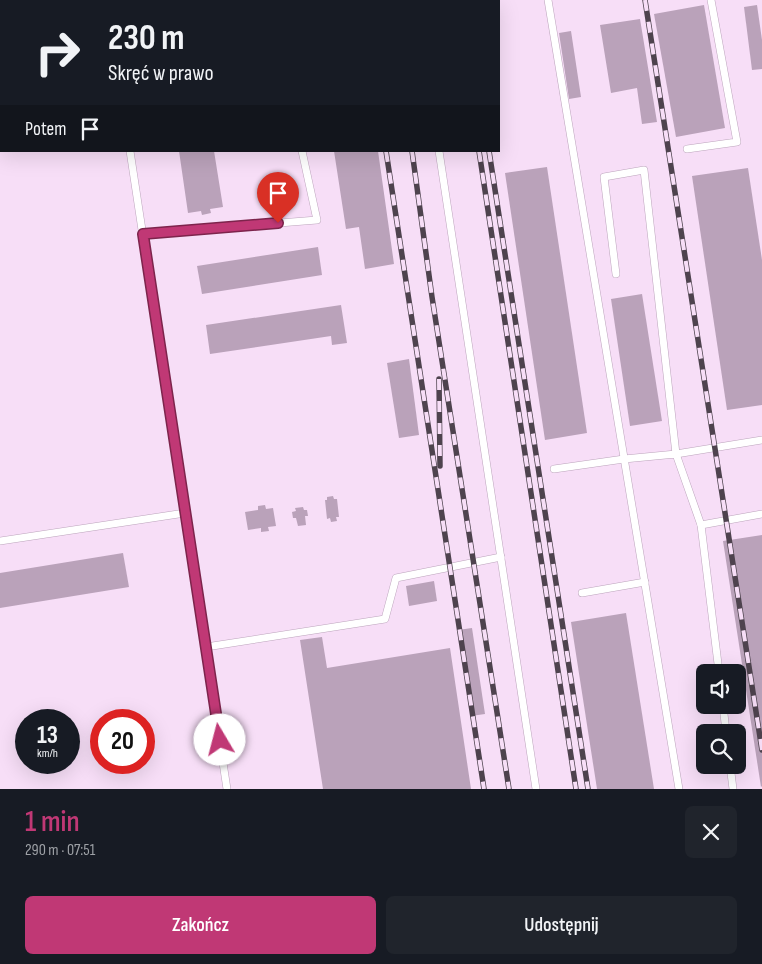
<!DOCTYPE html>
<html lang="pl">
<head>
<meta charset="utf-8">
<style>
  body { margin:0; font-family:"Sofia Sans Condensed",sans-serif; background:#20242c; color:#f1f3f6; height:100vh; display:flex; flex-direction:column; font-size:19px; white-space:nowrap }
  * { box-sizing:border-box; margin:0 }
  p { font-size:16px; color:#9ea1a6 }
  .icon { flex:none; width:28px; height:28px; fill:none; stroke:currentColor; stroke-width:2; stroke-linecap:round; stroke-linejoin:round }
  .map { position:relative; height:789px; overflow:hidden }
  .side { display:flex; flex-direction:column; background:#171b24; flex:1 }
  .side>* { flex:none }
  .top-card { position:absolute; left:0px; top:0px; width:500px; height:152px; box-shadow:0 5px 20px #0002; background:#171b24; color:#f1f3f6; overflow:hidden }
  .tools { position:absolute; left:696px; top:664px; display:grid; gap:10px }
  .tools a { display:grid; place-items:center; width:50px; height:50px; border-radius:8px; background:#171b24; box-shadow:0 5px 20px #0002; font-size:25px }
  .speed { position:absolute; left:15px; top:709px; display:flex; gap:10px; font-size:25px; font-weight:700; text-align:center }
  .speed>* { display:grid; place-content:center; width:65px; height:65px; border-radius:50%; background:#171b24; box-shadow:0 5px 20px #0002; line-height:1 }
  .speed small { font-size:12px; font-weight:400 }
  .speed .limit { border:8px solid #d22; background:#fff; color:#111 }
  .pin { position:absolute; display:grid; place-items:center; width:42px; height:42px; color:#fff; margin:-51px -21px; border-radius:50% 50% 50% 0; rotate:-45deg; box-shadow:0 0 5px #0007 }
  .pin .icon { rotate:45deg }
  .me { position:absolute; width:55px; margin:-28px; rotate:352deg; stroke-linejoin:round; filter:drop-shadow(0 0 4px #0008) }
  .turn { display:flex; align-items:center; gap:18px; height:105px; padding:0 25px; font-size:22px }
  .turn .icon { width:65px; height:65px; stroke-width:2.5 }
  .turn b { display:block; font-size:35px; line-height:42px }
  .then { display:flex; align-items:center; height:48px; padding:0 25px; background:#0003; gap:10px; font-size:19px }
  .round { display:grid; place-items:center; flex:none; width:52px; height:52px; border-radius:8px; background:#20242c }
  .head { display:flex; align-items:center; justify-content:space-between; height:85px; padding:0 25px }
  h1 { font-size:30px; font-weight:600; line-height:38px; color:#c03875 }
  .action { display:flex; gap:10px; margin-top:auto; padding:10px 25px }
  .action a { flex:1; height:58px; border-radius:8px; background:#c03875; color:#fff; font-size:20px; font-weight:600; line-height:58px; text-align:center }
  .action a+a { background:#20242c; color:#f1f3f6 }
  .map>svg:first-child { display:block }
</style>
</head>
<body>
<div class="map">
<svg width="762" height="789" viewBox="0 0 762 789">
  <rect width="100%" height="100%" fill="#f7def7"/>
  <g fill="#baa2ba">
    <path d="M704 5 725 128 676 137 654 14Z"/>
    <path d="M757 5 762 40V69L752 70 744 7Z"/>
    <path d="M640 19 657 122 642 124 637 88 611 93 600 25Z"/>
    <path d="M571 31 581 97 569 99 559 33Z"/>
    <path d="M179 151H214L223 207 210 209 211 213 202 215 201 211 188 213Z"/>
    <path d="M334 151H378L394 264 365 269 359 227 346 229Z"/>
    <path d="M547 167 587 433 545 440 505 173Z"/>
    <path d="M748 168 762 260V405L727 410 692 176Z"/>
    <path d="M318 247 322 275 202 294 197 266Z"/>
    <path d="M642 294 662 421 630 426 611 299Z"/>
    <path d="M341 305 347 343 332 345 331 336 210 354 206 325Z"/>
    <path d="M409 359 419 435 399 438 387 363Z"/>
    <path d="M333 496 334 499H337L339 517H336L337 521 331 522 330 518 327 519 325 500H327V497Z"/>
    <path d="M265 505 266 509 273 508 276 526 268 527 269 531 261 532V528L248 530 245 512 258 510V506Z"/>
    <path d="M303 507 304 510H307L308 516H305L306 525 298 526 296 518H293L292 512 296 511 295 508Z"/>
    <path d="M762 535V786L761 787 723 541Z"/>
    <path d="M123 553 129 587 0 608V573Z"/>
    <path d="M434 581 437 601 409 606 406 586Z"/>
    <path d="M626 613 654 789H597L571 622Z"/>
    <path d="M472 628 485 714 471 716 458 630Z"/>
    <path d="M322 637 327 668 450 648 471 789H323L300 640Z"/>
  </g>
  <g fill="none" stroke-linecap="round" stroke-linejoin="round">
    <defs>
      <g id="lane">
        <path d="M107 0V1"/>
        <path d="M416 0V1"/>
        <path d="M548 0 679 789"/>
        <path d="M275 1 283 0"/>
        <path d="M0 43H1"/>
        <path d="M687 149 737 142 711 0"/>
        <path d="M130 151 227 789"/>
        <path d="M439 151 536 789"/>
        <path d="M143 234 317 220 302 151"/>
        <path d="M616 274 604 177 644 170 676 454 762 440"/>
        <path d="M554 469 624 459 676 454 701 525"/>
        <path d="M0 541 185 513"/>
        <path d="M582 593 645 582"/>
        <path d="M206 647 385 619 396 578 501 557"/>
        <path d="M719 672 701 525 762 514"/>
        <path d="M723 705 726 732"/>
        <path d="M730 765 733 789"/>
      </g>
    </defs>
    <use href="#lane" stroke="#bca4bc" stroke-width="8"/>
    <use href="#lane" stroke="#fff" stroke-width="7"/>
    <defs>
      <g id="rail">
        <path d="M365 0 366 1"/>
        <path d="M390 0V1"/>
        <path d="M456 0V1"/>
        <path d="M466 0V1"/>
        <path d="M645 0 762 750"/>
        <path d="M386 151 484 789"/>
        <path d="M412 151 432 297 509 789"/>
        <path d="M479 151 576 789"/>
        <path d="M489 151 588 789"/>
        <path d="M439 379 440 466"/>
      </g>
    </defs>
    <use href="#rail" stroke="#4e434e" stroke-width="5.5"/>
    <use href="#rail" stroke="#f7def7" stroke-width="4" stroke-dasharray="11" stroke-linecap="butt"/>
  </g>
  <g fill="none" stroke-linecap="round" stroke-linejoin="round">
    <defs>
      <path id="route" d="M220 740 143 234 278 223"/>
    </defs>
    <use href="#route" stroke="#7d244c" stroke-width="12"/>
    <use href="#route" stroke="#c03875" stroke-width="9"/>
  </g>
</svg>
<div class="tools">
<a><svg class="icon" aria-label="sound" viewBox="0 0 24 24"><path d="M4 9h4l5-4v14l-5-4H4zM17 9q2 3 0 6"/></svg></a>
<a><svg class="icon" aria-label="search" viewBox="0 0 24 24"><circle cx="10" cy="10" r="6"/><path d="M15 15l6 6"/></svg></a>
</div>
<div class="speed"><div>13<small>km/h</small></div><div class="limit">20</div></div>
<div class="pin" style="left:278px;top:223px;background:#d93025"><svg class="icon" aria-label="arrive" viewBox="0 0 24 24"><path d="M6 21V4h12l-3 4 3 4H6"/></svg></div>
<svg class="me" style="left:220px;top:740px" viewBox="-20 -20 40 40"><circle r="19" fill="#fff"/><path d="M0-13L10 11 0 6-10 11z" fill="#c03875"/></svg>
<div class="top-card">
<div class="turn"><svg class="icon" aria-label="right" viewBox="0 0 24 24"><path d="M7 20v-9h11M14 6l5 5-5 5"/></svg><div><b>230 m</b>Skręć w prawo</div></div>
<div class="then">Potem<svg class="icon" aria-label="arrive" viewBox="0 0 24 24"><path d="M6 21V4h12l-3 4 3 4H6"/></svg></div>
</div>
</div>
<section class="side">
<div class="head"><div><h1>1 min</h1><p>290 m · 07:51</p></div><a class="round"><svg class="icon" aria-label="close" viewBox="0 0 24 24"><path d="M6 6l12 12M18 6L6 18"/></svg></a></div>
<div class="action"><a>Zakończ</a><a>Udostępnij</a></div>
</section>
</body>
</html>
